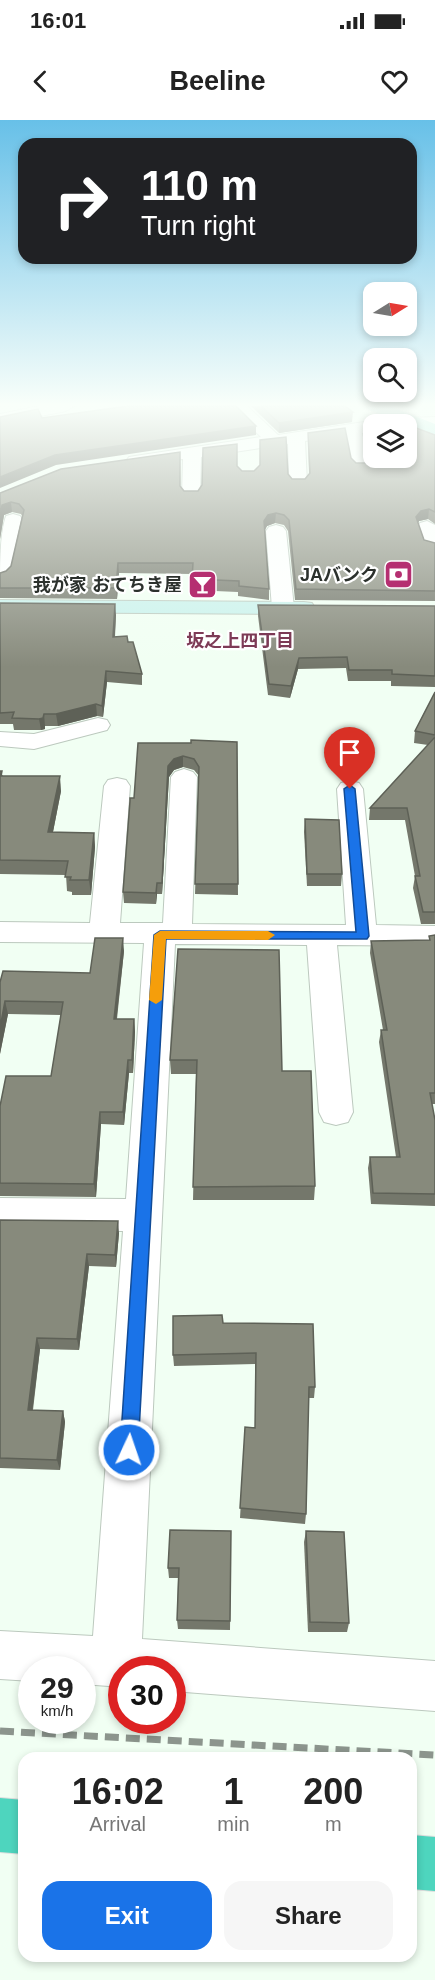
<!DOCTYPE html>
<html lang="en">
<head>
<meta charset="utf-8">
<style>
  body { margin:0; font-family:Helvetica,"Noto Sans JP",sans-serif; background:#f6f6f6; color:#222; height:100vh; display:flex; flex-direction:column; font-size:22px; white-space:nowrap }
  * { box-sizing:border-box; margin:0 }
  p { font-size:20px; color:#767676 }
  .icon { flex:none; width:33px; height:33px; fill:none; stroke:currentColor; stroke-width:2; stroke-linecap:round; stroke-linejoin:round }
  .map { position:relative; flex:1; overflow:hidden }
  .sheet { position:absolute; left:18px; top:1632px; width:399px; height:210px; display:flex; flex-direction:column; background:#fff; border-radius:18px; box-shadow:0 3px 9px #0003 }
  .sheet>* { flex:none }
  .top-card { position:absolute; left:18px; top:18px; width:399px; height:126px; border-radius:18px; box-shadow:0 3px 9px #0003; background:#202124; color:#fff; overflow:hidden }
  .needle { width:39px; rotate:79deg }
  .buttons { position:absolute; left:363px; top:162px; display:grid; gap:12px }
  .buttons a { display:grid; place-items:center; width:54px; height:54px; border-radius:12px; background:#fff; box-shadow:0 3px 9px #0003; font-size:30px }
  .speed { position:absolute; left:18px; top:1536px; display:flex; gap:12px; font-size:30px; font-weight:700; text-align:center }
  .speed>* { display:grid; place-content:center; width:78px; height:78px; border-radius:50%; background:#fff; box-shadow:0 3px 9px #0003; line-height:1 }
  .speed small { font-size:15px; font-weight:400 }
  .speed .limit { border:9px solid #d22; background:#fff; color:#111 }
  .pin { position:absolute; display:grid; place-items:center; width:51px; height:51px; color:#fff; margin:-62px -26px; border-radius:50% 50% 50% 0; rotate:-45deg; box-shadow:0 0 6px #0007 }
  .pin .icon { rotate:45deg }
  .me { position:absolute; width:66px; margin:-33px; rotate:3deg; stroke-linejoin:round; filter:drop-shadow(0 0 4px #0008) }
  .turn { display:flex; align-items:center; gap:21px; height:126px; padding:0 24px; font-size:27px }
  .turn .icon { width:78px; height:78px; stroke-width:2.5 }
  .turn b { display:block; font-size:42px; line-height:51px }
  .eta { display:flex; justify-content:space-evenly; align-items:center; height:102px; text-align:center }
  .eta b { font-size:36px; font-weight:700; line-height:42px }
  .cta { display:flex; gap:12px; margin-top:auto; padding:12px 24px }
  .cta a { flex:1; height:69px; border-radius:18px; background:#1a73e8; color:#fff; font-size:24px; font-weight:700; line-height:69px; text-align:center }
  .cta a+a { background:#f6f6f6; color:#222 }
  .status { display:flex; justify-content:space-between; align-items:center; height:42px; padding:0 30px; background:#fff; direction:ltr }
  .status svg { height:16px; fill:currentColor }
  header { display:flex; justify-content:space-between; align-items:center; height:78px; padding:0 24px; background:#fff; font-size:27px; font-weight:700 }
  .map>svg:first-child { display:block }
</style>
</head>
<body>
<div class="status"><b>16:01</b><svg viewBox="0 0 49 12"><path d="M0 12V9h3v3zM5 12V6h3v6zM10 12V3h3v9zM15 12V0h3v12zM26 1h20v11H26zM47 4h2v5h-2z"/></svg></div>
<header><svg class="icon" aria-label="back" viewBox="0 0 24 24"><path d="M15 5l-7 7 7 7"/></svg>Beeline<svg class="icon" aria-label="heart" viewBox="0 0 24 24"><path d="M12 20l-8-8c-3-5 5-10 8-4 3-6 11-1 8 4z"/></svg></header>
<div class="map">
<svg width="435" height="1860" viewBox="0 0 435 1860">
  <rect width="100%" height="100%" fill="#f1fff3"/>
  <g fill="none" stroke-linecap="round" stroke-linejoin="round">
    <defs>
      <g id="street">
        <path d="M39 286H74L66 291 0 304V294Z"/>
        <path d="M229 286H247L278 315 384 299 435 297V307L406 308V304H374V311L362 313 370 347 367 351H355L352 347 346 315 305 321 307 363 304 367H292L289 363 288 324 201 337 200 375 198 379H184L182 375 183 339 135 346 129 345 126 341 129 337 135 336 261 317Z"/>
        <path d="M13 394 20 396 23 400 10 456 7 460 0 462C0 443 0 413 6 396Z"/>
        <path d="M427 401 435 405V433L425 430 417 407 420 403Z"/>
        <path d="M276 405 283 407 286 411 294 488 291 493 283 494 275 493 272 488 266 411 269 407Z"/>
        <path d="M98 598 107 600 110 605 107 610 34 629 0 626V612L34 614Z"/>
        <path d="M184 649 193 652 197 657 192 804 346 805 337 669 341 663 350 661 359 663 363 669 376 805 435 806V826L337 825 353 992 348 1002 336 1005 324 1002 319 992 307 825 175 824 142 1519 435 1541V1591L172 1571V1550H122V1567L82 1564V1550H32V1561L0 1559V1511L93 1516 123 1111 0 1110V1078L126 1079 144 823 0 822V802L90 803 104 666 108 660 117 658 126 660 130 666 120 803H163L171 657 175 652Z"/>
      </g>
      <path id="secondary" d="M0 480 304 482 312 483 315 488 312 493 304 494 0 492Z"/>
      <path id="primary" d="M365 286H389L435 304V315L367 289Z"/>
      <g id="highway">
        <path d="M0 1678 24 1680V1734L0 1732Z"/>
        <path d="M411 1715 435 1717V1771L411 1769Z"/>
      </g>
    </defs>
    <use href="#street" stroke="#bcc9be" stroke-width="2"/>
    <use href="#secondary" stroke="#bcc9be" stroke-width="2"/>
    <use href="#primary" stroke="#dddedd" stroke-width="2"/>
    <use href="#highway" stroke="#dddedd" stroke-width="2"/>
    <use href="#street" fill="#fff" fill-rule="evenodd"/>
    <use href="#secondary" fill="#caf2ec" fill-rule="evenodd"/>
    <use href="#primary" fill="#95e6d8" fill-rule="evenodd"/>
    <use href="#highway" fill="#4ed5be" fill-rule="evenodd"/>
    <path stroke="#8c958d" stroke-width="7" stroke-dasharray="14 7" stroke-linecap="butt" d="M0 1611 435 1635"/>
  </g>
  <g fill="#74776b">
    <path d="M251 286H345L352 302 279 313Z"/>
    <path d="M366 305 374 338 435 315V404L428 399 419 401 418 403 424 420 435 423V481L295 480 288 411 284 405 275 403 267 406 265 410 269 469V480L238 476V472L192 470V454L119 453 117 479 0 478V453L6 451 11 446 22 396 21 394 12 392 4 395 0 419V373L180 366 184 371H198L237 346 242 351 288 354 292 359H305L309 354 308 313 351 338 356 343H368L371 340 365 315Z"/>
    <path d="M0 483 116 495 115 517 128 522 142 554V565L107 562 103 597 97 596 58 606H45V609L41 610H14L13 604H0Z"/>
    <path d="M258 485 435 486V567L391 566V561H348L346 548 298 549 290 578 268 575 258 496Z"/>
    <path d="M435 572V804H421L413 768 415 756 405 700H369L370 688 428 625 414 623 415 611Z"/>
    <path d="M237 622 238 775 195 774 199 656 194 650 183 647 174 650 169 657 162 774H157L156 784 124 783 123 772 134 678 191 623Z"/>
    <path d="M0 651 3 656 61 671 53 712 94 713 95 727 91 775H72V772L67 771 66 755 0 754Z"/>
    <path d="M305 699 342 754 341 766H307L304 712Z"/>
    <path d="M435 815V984H432L435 1000V1086L371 1084 368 1048 370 1037H396L379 922 381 910H383L370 833 371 821 429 820V816Z"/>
    <path d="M178 829 282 951 315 1066 314 1080H193L196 954H171L170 940Z"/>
    <path d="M124 831 117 899H134L135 912 133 953H129L124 1005 101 1004 96 1077 0 1076V986L51 956 61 895 8 894 0 934V862L90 853Z"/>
    <path d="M0 1100 119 1113 116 1147 89 1146 79 1230 40 1229 33 1290 63 1291 65 1302 60 1350 0 1348Z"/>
    <path d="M223 1203 315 1267 314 1278H308L306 1394 305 1404 240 1398 245 1307H255V1244L174 1246 173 1235Z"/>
    <path d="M231 1411 230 1510 178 1509 177 1500 178 1458H169L168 1448Z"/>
    <path d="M306 1411 349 1503 347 1512H308L304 1422Z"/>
  </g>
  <g fill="#5e6157">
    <path d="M353 292 352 302 279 313V303Z"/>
    <path d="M256 306V315L56 345 0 368V357L55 335Z"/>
    <path d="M11 382 12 392 4 395 0 419V400L2 385Z"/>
    <path d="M429 389 428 399 419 401 415 408 416 397 421 391Z"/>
    <path d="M276 393 275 403 267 406 264 411V401L268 395Z"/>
    <path d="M118 443 119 453 117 479 116 468Z"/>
    <path d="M115 484 116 495 114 528 113 517Z"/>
    <path d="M299 538 298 549 290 578 291 566Z"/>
    <path d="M106 551 107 562 103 597 102 586Z"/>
    <path d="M96 584 97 596 58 606 56 594Z"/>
    <path d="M44 594 45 606V609L41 610 39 599Z"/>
    <path d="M183 636V647L174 650 169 657 162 774V763L168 646 174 639Z"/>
    <path d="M60 656 61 671 50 727 48 712Z"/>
    <path d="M94 713 95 727 91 775 89 760Z"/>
    <path d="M157 763V774L156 784V773Z"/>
    <path d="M123 818 124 831 115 912 114 899Z"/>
    <path d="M5 881 8 894 0 934V908Z"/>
    <path d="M134 899 135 912 133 953 132 940Z"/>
    <path d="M128 940 129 953 124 1005 123 992Z"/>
    <path d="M100 992 101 1004 96 1077 94 1064Z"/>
    <path d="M118 1101 119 1113 116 1147 115 1135Z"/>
    <path d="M87 1134 89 1146 79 1230 77 1219Z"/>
    <path d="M37 1218 40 1229 31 1301 28 1290Z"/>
    <path d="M63 1291 65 1302 60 1350 57 1340Z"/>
  </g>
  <g fill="#878a7c" stroke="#5e6157" stroke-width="1.5">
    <path d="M128 286H236L256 306 55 335 0 357V297L38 289 42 298Z"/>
    <path d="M261 286H345L353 292 279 303Z"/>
    <path d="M366 305H370L374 307V338H406V307L411 306 435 315V392L429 389 421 391 416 397 424 420 435 423V471L296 469 289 400 284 395 276 393 268 395 264 401 269 469 239 466V461L192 459 193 443H118L116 468H0V453L6 451 11 446 24 390 19 384 11 382 2 385 0 400V373L61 349 180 332V366L184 371H198L202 365 203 328 237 324V346L242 351H254L260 345V320L286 317 288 354 292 359H305L310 353 308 313 345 308 351 338 356 343H368L373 337Z"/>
    <path d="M0 483 115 484 113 517 127 516 128 522H133L142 554 106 551 102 586 96 584 56 594H44L43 598 39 599 12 598 14 592 0 593Z"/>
    <path d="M258 485 435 486V556L392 554V550H349L347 537 299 538 291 566 269 564Z"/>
    <path d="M435 572V615L415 611Z"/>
    <path d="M435 617V792H423L415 756H420L407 688H370Z"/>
    <path d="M191 620 237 622 238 764H195L199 647 194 639 183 636 174 639 168 646 162 763H157L156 773 123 772 130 681V678H134L138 623H191Z"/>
    <path d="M0 651H2L1 656H60L48 712 94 713 89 760H70L71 757H65L68 741 0 740Z"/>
    <path d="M305 699 339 700 342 754H307Z"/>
    <path d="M435 815V973H430L435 1000V1074L373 1073 370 1037H400L381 910H387L371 821 430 820 429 816Z"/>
    <path d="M95 818H123L114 899H134L132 940H128L123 992H100L94 1064 0 1063V986L6 956H51L63 882 5 881 0 908V862L3 851 90 853Z"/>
    <path d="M178 829 279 830 282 951H311L315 1066 193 1067 197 940H170Z"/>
    <path d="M0 1100 118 1101 115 1135 87 1134 77 1219 37 1218 28 1290 63 1291 57 1340 0 1338Z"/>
    <path d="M222 1195 223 1203 313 1204 315 1267H309L306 1394 240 1388 245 1307 255 1308 256 1233 173 1235V1196Z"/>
    <path d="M170 1410 231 1411 230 1501 177 1500 179 1448H168Z"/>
    <path d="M306 1411 344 1412 349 1503 310 1502Z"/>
  </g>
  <linearGradient id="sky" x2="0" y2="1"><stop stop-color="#67c0e8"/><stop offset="0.52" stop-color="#f9fffa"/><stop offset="1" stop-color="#f9fffa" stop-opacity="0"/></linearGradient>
  <rect width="435" height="547" fill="url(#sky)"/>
  <path fill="#1a73e8" stroke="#114b97" stroke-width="1.5" d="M350 665 355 669 369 816 367 819H166L138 1330 135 1336 129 1339 122 1336 120 1330 154 815 160 811 356 812 344 669Z"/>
  <path fill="#f59e0b" d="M160 811H268L275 815 268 820 166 819 162 880 156 884 149 880 154 815Z"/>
  <defs>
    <symbol id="bank-square" viewBox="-11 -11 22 22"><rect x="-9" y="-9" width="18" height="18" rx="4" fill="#b52f71" stroke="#fff"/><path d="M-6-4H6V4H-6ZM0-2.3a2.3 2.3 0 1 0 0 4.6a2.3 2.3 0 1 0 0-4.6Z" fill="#fff"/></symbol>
    <symbol id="bar-square" viewBox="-11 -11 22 22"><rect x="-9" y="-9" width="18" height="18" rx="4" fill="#b52f71" stroke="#fff"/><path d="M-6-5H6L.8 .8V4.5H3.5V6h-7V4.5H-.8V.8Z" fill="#fff"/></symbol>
  </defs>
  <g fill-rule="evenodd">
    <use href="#bank-square" x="382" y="438" width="33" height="33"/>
    <use href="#bar-square" x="186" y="448" width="33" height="33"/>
  </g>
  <g text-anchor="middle" stroke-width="4.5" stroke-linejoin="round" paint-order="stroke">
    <g font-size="18" font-weight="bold" fill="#2c312d" stroke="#fff" text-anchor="end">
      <text x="378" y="461">JAバンク</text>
      <text x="182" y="471">我が家 おてちき屋</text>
    </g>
    <g font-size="18" font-weight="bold" fill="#7d3a56" stroke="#fff">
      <text x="240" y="527">坂之上四丁目</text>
    </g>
  </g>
</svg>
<div class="buttons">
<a><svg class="needle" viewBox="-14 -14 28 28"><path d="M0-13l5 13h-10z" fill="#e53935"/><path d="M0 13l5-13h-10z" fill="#767676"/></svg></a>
<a><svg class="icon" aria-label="search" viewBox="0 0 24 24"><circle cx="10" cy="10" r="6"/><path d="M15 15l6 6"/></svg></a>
<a><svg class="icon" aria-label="layers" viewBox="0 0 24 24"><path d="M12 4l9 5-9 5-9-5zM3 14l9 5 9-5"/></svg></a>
</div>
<div class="speed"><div>29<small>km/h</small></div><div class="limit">30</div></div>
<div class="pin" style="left:350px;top:669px;background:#d93025"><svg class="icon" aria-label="arrive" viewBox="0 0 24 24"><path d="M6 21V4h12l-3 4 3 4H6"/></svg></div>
<svg class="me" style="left:129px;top:1330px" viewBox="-20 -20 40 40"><circle r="17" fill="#1a73e8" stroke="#fff" stroke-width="3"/><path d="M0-11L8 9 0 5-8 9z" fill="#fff"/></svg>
<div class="top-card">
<div class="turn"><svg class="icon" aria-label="right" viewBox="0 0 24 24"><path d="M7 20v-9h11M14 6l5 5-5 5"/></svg><div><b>110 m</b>Turn right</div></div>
</div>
<section class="sheet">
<div class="eta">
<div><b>16:02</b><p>Arrival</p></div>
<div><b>1</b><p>min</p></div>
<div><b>200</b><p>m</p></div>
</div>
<div class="cta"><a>Exit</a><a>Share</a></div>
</section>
</div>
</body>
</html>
